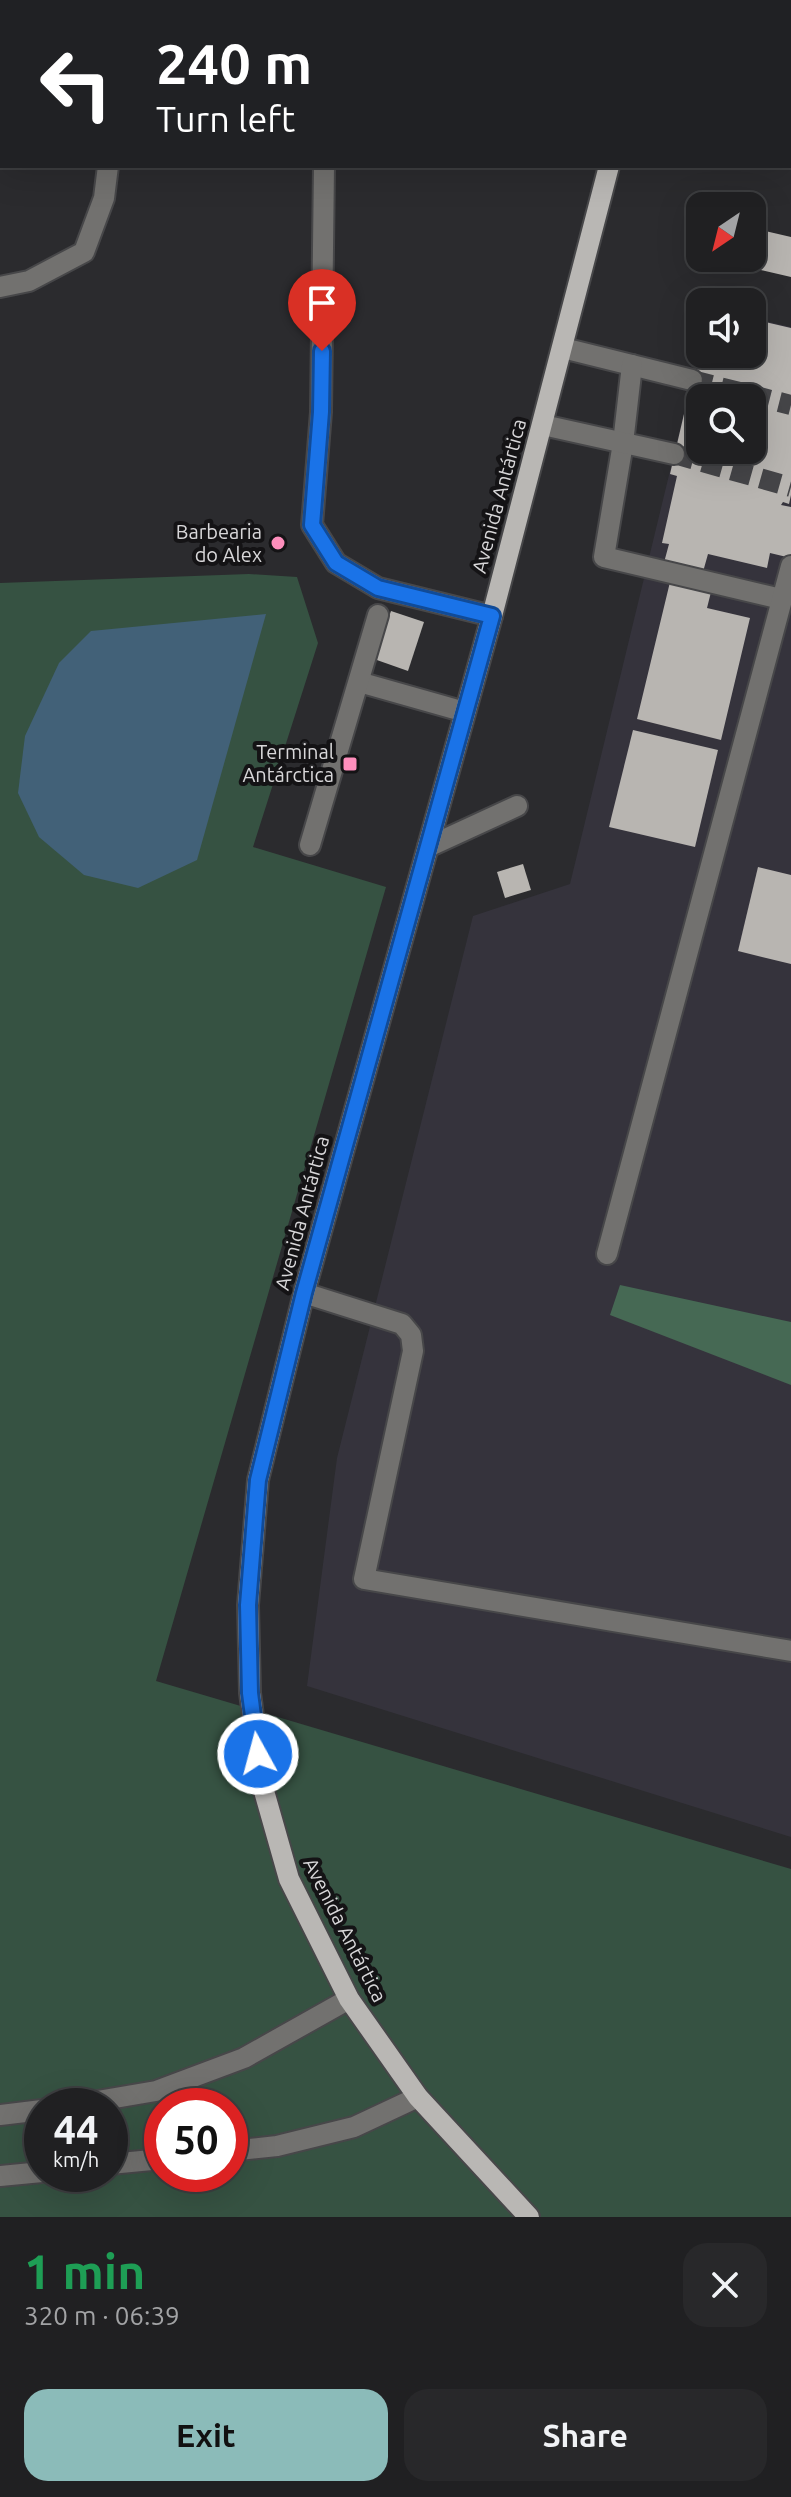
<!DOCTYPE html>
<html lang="en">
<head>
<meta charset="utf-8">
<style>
  body { margin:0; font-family:Ubuntu,sans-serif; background:#28282a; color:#f1f3f6; height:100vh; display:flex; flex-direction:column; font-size:30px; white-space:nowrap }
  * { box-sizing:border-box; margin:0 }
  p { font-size:26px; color:#a2a3a5 }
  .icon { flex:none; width:44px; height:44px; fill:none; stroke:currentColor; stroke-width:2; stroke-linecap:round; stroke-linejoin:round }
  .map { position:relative; height:2217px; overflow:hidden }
  .details { display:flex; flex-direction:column; background:#202022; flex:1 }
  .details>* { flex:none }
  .top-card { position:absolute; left:0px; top:0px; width:792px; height:168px; box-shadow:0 8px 32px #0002,0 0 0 2px #3d3e40; background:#202124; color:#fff; overflow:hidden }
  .needle { width:52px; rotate:215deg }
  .fabs { position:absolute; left:686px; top:192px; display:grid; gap:16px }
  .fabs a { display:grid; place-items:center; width:80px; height:80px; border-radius:16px; background:#202022; box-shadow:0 8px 32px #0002,0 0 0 2px #3d3e40; font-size:40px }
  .speed { position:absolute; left:24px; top:2088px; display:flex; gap:16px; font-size:40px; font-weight:700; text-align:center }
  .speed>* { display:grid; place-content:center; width:104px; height:104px; border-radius:50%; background:#202022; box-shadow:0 8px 32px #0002,0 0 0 2px #3d3e40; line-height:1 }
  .speed small { font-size:20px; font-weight:400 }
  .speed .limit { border:12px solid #d22; background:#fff; color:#111 }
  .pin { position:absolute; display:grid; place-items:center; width:68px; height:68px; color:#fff; margin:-82px -34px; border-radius:50% 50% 50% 0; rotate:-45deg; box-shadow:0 0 8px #0007 }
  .pin .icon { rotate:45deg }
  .me { position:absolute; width:88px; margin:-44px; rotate:353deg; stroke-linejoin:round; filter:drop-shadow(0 0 6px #0008) }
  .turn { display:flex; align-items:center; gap:28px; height:168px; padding:0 24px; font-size:36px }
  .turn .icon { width:104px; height:104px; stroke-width:2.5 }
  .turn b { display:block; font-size:56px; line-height:68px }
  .round { display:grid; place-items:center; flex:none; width:84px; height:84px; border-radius:24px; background:#28282a }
  .headline { display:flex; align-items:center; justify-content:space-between; height:136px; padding:0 24px }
  h1 { font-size:48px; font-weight:700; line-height:60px; color:#1e9e55 }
  .button { display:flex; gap:16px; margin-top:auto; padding:16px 24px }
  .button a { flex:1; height:92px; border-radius:24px; background:#8bbbb9; color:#111; font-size:32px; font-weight:700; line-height:92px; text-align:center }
  .button a+a { background:#28282a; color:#f1f3f6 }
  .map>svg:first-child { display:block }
</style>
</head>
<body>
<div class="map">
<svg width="791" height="2217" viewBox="0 0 791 2217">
  <rect width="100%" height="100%" fill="#2b2b2e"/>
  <path fill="#35333c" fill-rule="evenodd" d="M752 318 791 327V1837L307 1686 337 1458 473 916 570 884 700 347V354H752ZM700 398H752V450H700Z"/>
  <path fill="#365242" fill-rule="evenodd" d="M249 574 297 577 318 643 253 847 386 887 156 1681 791 1869V2217H0V583ZM42 2106H110V2174H42ZM162 2106H230V2174H162Z"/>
  <path fill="#466954" d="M620 1285 791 1322V1385L610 1315Z"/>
  <path fill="#426178" d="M266 614 197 860 138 888 84 875 39 837 18 793 25 736 59 663 91 631Z"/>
  <g fill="#b8b5b1" fill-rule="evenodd">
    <path d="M752 228 791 237V277L740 265 741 258H752Z"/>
    <path d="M752 319 791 328V495L789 504 783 502 781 505 791 507V558L770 553 767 568 708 554 701 579 662 570 669 544 662 543 677 476 670 474 698 354H752ZM700 398H752V450H700Z"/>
    <path d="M670 582 711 592 707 608 750 618 721 740 637 719Z"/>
    <path d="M391 611 424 622 408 671 374 659Z"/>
    <path d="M633 730 718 750 695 847 609 827Z"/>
    <path d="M523 864 531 890 505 898 497 872Z"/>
    <path d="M758 867 791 875V964L738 951Z"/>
  </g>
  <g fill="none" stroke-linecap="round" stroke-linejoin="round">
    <g stroke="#454548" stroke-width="20" stroke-dasharray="20 10" stroke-linecap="butt">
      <path d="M692 380 791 405"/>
      <path d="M674 454 791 487"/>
    </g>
    <defs>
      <g id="minor">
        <path d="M358 2 359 0"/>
        <path d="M0 3V0"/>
        <path d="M0 52H2"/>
        <path d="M324 166 321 412 312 525 336 563 378 588 492 616"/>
        <path d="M0 287 29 281 84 252 104 198 108 166"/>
        <path d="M563 348 692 380"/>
        <path d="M632 365 623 443 604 557 781 599"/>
        <path d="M543 425 674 454"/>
        <path d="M359 682 465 712"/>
        <path d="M310 845 378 615"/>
        <path d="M428 847 517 806"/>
        <path d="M607 1254 791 566"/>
        <path d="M304 1293 402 1324 411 1335 413 1351 364 1579 791 1651"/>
        <path d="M68 2106 156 2091 244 2058 349 1999"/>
        <path d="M0 2115 42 2110"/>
        <path d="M230 2151 277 2146 354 2127 418 2097"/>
        <path d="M110 2164 162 2159"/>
        <path d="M0 2176 42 2172"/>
      </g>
      <g id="major">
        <path d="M651 2V0"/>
        <path d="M529 2217 418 2097 349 1999 289 1879 262 1784 250 1693 248 1605 258 1480 304 1293 492 616 609 166"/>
      </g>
    </defs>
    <use href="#minor" stroke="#474749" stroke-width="24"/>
    <use href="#major" stroke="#474749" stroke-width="24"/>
    <use href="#minor" stroke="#72716f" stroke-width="20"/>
    <use href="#major" stroke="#b9b7b4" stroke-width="20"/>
  </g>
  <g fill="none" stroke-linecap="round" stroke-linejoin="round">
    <defs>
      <path id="route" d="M258 1754 250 1693 248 1605 258 1480 304 1293 492 616 378 588 336 563 312 525 321 412 322 351"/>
    </defs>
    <use href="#route" stroke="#114b97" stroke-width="20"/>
    <use href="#route" stroke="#1a73e8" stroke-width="14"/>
  </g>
  <g fill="#fe8ebc" stroke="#141315" stroke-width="3">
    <circle cx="278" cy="543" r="8"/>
    <rect x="342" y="756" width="16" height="16" rx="4"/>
  </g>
  <g text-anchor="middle" stroke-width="8" stroke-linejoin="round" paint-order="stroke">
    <g font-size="20" fill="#d8d7d9" stroke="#141315">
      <text transform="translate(499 496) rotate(-75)" y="7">Avenida Antártica</text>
      <text transform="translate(302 1213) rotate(-75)" y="7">Avenida Antártica</text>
      <text transform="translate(345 1930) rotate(63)" y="7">Avenida Antártica</text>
    </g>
    <g font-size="20" fill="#d8d7d9" stroke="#141315" text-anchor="end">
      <text x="262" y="539">Barbearia<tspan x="262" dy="23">do Alex</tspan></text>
      <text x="334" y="759">Terminal<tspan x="334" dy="23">Antárctica</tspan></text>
    </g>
  </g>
</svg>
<div class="fabs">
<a><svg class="needle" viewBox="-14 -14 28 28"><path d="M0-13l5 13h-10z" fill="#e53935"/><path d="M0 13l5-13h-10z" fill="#a2a3a5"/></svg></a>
<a><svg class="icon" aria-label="sound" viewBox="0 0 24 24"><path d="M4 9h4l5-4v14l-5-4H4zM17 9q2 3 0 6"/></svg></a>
<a><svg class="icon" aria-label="search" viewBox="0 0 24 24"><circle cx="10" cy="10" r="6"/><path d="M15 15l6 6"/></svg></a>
</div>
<div class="speed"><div>44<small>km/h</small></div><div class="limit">50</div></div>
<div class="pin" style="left:322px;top:351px;background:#d93025"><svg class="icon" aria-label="arrive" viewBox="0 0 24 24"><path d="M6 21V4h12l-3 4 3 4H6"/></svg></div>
<svg class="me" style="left:258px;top:1754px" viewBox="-20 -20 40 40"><circle r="17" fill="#1a73e8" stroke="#fff" stroke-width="3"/><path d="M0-11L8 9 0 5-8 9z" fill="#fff"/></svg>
<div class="top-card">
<div class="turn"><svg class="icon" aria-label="left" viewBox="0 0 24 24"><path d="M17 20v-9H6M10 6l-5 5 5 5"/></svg><div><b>240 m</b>Turn left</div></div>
</div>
</div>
<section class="details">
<div class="headline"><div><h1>1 min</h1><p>320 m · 06:39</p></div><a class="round"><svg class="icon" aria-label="close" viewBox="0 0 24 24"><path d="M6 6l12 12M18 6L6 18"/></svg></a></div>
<div class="button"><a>Exit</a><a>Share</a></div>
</section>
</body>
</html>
